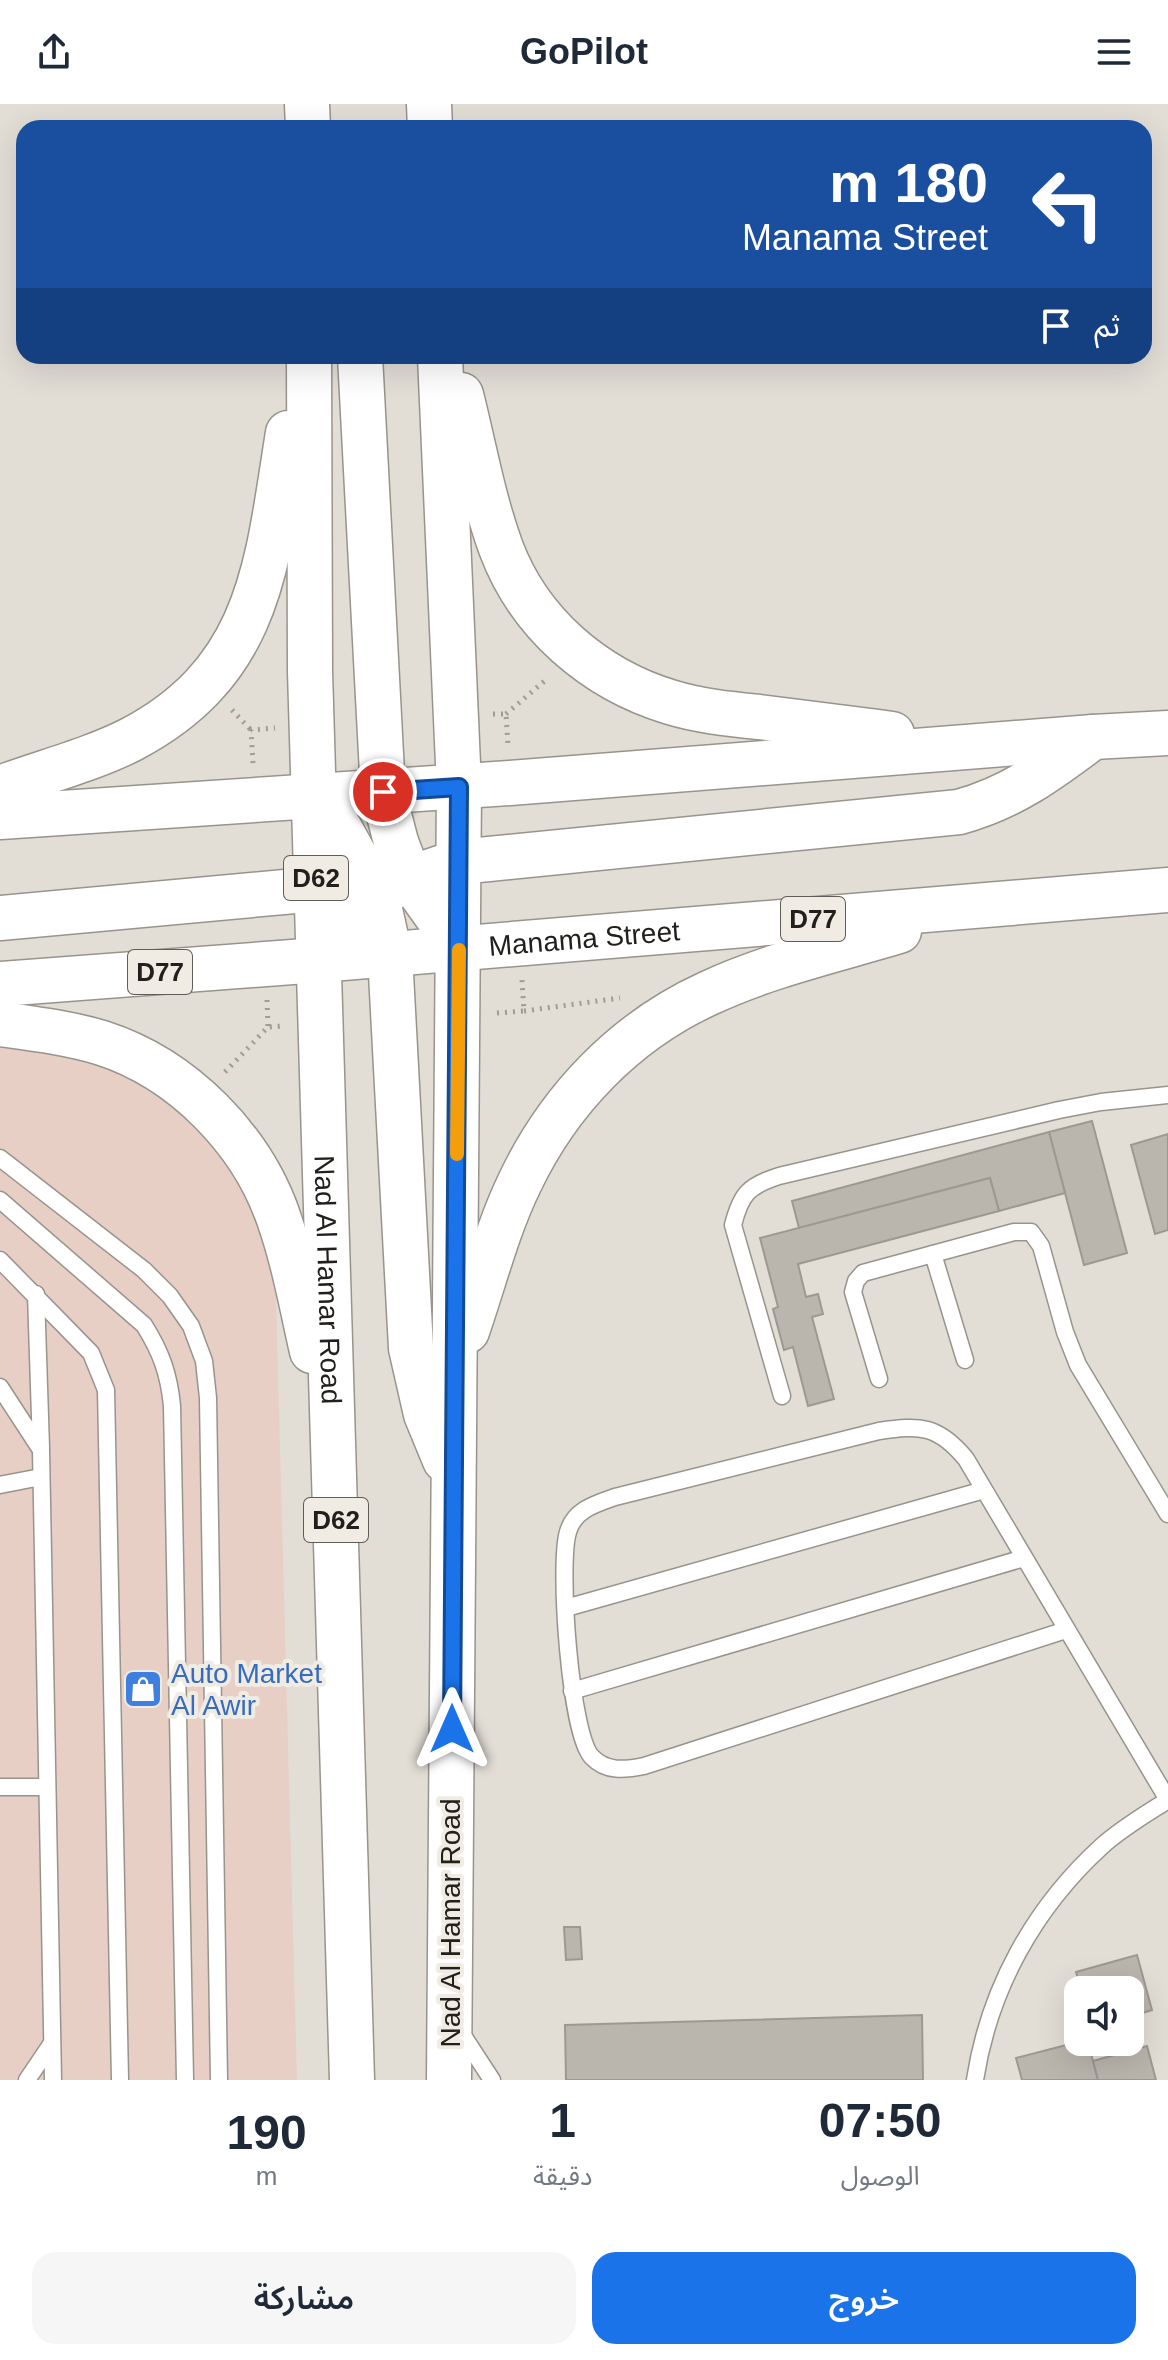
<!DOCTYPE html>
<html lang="ar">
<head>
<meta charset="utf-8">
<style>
  body { margin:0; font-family:Arial,"Noto Sans Arabic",sans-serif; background:#f6f6f7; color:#1f2937; direction:rtl; height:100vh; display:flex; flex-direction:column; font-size:30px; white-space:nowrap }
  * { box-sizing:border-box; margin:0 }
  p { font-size:26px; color:#747a83 }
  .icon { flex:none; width:44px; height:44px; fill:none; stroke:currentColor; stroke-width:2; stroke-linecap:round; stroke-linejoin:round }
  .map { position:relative; height:1976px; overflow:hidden; direction:ltr }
  .panel { display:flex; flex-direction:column; background:#fff; flex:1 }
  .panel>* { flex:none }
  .guide { position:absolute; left:16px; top:16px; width:1136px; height:244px; border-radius:24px; box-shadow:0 8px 32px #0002; direction:rtl; background:#1a4fa0; color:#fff; overflow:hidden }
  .fabs { position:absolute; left:1064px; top:1872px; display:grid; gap:16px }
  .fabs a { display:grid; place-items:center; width:80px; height:80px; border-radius:16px; background:#fff; box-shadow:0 8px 32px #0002; font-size:40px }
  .pin { position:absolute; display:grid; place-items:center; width:68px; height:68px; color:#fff; margin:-34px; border:4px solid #fff; border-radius:50%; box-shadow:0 2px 8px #0007 }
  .me { position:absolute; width:88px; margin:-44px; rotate:0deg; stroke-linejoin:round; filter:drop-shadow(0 0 6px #0008) }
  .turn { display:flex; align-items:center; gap:28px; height:168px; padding:0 32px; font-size:36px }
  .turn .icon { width:104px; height:104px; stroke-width:2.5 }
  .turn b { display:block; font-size:56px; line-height:68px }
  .then { display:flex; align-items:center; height:76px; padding:0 32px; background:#0003; gap:16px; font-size:30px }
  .eta { display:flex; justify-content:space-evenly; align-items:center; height:136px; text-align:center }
  .eta b { font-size:48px; font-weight:600; line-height:56px }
  .cta { display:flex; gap:16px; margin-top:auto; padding:16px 32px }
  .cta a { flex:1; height:92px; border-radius:24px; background:#1a73e8; color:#fff; font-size:32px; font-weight:600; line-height:92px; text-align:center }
  .cta a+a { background:#f6f6f7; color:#1f2937 }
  header { display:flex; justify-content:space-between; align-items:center; height:104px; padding:0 32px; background:#fff; font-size:36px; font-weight:600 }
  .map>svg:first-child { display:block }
</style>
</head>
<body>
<header><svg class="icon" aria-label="menu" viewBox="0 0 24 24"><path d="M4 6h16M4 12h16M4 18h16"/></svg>GoPilot<svg class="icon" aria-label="share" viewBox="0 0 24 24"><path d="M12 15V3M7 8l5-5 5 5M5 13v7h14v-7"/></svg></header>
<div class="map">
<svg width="1168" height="1976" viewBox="0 0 1168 1976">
  <rect width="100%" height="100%" fill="#e2ded6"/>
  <path fill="#e7cfc6" d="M18 941 94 948 150 977 235 1052 272 1146 276 1194 297 1976H0V943Z"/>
  <g fill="#bab6ae" stroke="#9d9991" stroke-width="2">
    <path d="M1092 1017 1127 1149 1084 1161 1049 1028Z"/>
    <path d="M1049 1028 1065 1089 999 1107 990 1074 799 1124 792 1097Z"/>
    <path d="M1168 1030V1126L1155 1130 1131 1041Z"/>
    <path d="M990 1074 999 1107 798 1160 806 1193 818 1190 823 1210 812 1213 834 1295 808 1302 793 1243 784 1246 773 1205 778 1203 760 1134Z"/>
    <path d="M564 1823H580L582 1855 566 1856Z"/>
    <path d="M1137 1851 1152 1906 1130 1913V1886H1081L1076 1868Z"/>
    <path d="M922 1911 923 1976H566L565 1921Z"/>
    <path d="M1078 1938H1088L1098 1976H1022L1016 1954Z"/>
    <path d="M1147 1942 1156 1976H1098L1093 1957Z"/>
  </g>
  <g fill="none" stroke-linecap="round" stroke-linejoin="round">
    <defs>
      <g id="service">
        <path d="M0 1054 144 1166 170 1192 191 1222 204 1257 208 1294 219 1976"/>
        <path d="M0 1096 144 1221C161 1248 169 1270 172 1302L185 1976"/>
        <path d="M933 1150 965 1256"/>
        <path d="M0 1156 91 1249 106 1286 120 1976"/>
        <path d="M36 1190 41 1344"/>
        <path d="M879 1275 853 1188 856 1177 863 1169 1014 1128H1031L1041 1142 1065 1228 1078 1261 1168 1410"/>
        <path d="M0 1283 41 1346 53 1976"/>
        <path d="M782 1292 733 1121C741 1090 748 1082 779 1072L1059 1006 1101 998 1168 991"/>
        <path d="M0 1381 41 1373"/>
        <path d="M566 1504 984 1386"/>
        <path d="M1066 1526 644 1662C625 1666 606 1668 592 1653 570 1631 558 1460 568 1428 574 1406 595 1400 615 1393L879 1327C920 1321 938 1321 966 1355L1168 1696"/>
        <path d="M572 1587 1024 1454"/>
        <path d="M0 1683H47"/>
        <path d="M460 1927 492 1976"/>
        <path d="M27 1976 52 1939"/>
        <path d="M975 1976C989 1885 1034 1804 1102 1742 1122 1724 1146 1710 1168 1696"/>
      </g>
      <g id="primary">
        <path d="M307 0 308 24"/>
        <path d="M429 0 430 24"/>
        <path id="s1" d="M309 252 310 567 352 1976"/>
        <path d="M360 252 383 688 396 738 409 773 459 843"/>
        <path d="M440 252 459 683 449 1976"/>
        <path d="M461 291C474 342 483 395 501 444 529 519 594 575 670 598 699 607 729 610 759 613 804 619 848 624 892 630"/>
        <path d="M0 684C43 668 91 656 132 635 262 566 267 459 288 329"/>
        <path d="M314 692 340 725 377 792 390 851 411 1244 426 1310 445 1356"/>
        <path d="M0 713 510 679 1093 633 1168 629"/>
        <path d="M0 814 317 785 344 772"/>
        <path d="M319 856C327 845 334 830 344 820 375 785 416 771 459 758L959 708C1013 693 1049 666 1093 633"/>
        <path id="s2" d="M0 880 319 856 1168 786"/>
        <path d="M0 920C35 925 69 929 102 939 183 965 252 1036 279 1115 294 1158 302 1203 312 1247"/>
        <path d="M467 1227C484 1178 497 1125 520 1078 559 996 625 927 709 889 769 861 836 846 899 827"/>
      </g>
    </defs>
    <use href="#service" stroke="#98948c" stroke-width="19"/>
    <use href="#primary" stroke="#98948c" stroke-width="47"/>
    <g stroke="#9f9b95" stroke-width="5" stroke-dasharray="2 6" stroke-linecap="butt">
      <path d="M232 606 251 626"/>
      <path d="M493 610H506L508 642"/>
      <path d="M506 610 548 574"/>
      <path d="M253 659 251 626 275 624"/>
      <path d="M267 896 268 923"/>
      <path d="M524 907 620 894"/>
      <path d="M497 909 524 907 522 876"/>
      <path d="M225 968 268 923 283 922"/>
    </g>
    <use href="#service" stroke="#fff" stroke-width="16"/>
    <use href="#primary" stroke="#fff" stroke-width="44"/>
  </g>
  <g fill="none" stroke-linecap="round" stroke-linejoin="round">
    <defs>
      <path id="route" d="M383 688 459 683 452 1625"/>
    </defs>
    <use href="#route" stroke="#114b97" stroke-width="20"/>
    <use href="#route" stroke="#1a73e8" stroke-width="14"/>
    <path stroke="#f59e0b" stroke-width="14" d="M457 1050 459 846"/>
  </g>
  <defs>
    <symbol id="shop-square" viewBox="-11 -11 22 22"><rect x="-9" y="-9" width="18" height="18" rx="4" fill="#3f7fe0" stroke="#f0ebe3"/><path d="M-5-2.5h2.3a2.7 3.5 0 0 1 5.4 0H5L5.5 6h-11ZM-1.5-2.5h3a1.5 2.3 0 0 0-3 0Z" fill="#fff"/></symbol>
  </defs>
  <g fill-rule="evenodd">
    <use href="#shop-square" x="121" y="1563" width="44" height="44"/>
  </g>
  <g text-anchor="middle" stroke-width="8" stroke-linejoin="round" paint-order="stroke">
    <g fill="#f0ebe3" stroke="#605d58" stroke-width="2">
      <rect x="284" y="752" width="64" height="44" rx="6"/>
      <rect x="781" y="793" width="64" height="44" rx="6"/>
      <rect x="128" y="846" width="64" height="44" rx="6"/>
      <rect x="304" y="1394" width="64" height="44" rx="6"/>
    </g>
    <g font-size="26" font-weight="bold" fill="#22201d">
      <text x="316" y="783">D62</text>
      <text x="813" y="824">D77</text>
      <text x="160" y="877">D77</text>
      <text x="336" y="1425">D62</text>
    </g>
    <g font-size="28" fill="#22201d" stroke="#f0ebe3">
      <text dy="10" stroke="none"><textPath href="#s2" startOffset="586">Manama Street</textPath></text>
      <text dy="10" stroke="none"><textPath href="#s1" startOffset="924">Nad Al Hamar Road</textPath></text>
      <text transform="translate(450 1819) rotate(-90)" y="10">Nad Al Hamar Road</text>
    </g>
    <g font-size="28" fill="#366cbe" stroke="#f0ebe3" text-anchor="start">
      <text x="171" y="1579">Auto Market<tspan x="171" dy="32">Al Awir</tspan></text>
    </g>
  </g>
</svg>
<div class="fabs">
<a><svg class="icon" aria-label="sound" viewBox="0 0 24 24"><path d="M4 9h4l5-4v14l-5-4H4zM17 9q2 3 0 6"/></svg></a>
</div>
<div class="pin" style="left:383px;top:688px;background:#d93025"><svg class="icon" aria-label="arrive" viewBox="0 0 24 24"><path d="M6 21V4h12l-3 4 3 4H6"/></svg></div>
<svg class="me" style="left:452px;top:1625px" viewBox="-20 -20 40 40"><path d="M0-17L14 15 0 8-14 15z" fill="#1a73e8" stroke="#fff" stroke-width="4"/></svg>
<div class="guide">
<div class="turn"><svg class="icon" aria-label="left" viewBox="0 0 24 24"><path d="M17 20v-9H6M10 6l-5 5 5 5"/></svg><div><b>180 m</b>Manama Street</div></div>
<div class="then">ثم<svg class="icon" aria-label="arrive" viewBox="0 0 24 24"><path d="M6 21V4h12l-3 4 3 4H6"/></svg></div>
</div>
</div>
<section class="panel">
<div class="eta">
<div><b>07:50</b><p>الوصول</p></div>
<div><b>1</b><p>دقيقة</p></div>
<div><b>190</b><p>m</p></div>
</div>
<div class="cta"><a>خروج</a><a>مشاركة</a></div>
</section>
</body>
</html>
